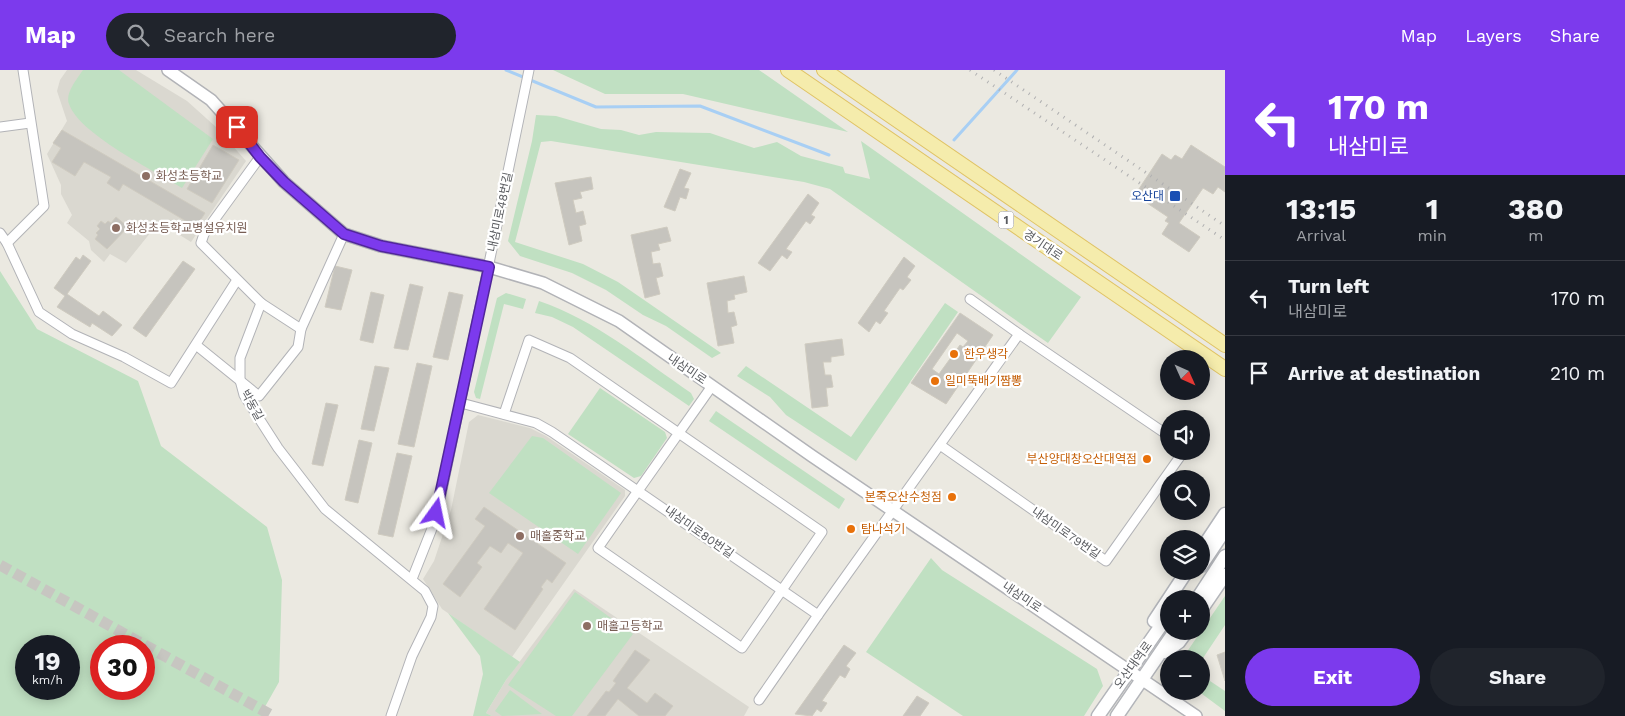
<!DOCTYPE html>
<html lang="en">
<head>
<meta charset="utf-8">
<style>
  body { margin:0; font-family:"Work Sans","Noto Sans KR",sans-serif; background:#20242c; color:#f1f3f6; height:100vh; display:flex; flex-direction:column; font-size:19px; white-space:nowrap }
  * { box-sizing:border-box; margin:0 }
  p { font-size:16px; color:#9ea1a6 }
  .icon { flex:none; width:28px; height:28px; fill:none; stroke:currentColor; stroke-width:2; stroke-linecap:round; stroke-linejoin:round }
  .map { position:relative; flex:1; overflow:hidden }
  .panel { display:flex; flex-direction:column; background:#171b24; width:400px }
  .panel>* { flex:none }
  .top-card { background:#7c3aed; color:#fff; overflow:hidden }
  .needle { width:32px; rotate:135deg }
  .buttons { position:absolute; left:1160px; top:280px; display:grid; gap:10px }
  .buttons a { display:grid; place-items:center; width:50px; height:50px; border-radius:50%; background:#171b24; box-shadow:0 2px 12px #0003; font-size:25px }
  .speed { position:absolute; left:15px; top:565px; display:flex; gap:10px; font-size:25px; font-weight:700; text-align:center }
  .speed>* { display:grid; place-content:center; width:65px; height:65px; border-radius:50%; background:#171b24; box-shadow:0 2px 12px #0003; line-height:1 }
  .speed small { font-size:12px; font-weight:400 }
  .speed .limit { border:8px solid #d22; background:#fff; color:#111 }
  .pin { position:absolute; display:grid; place-items:center; width:42px; height:42px; color:#fff; margin:-21px; border-radius:10px; box-shadow:0 2px 8px #0006 }
  .me { position:absolute; width:55px; margin:-28px; rotate:12deg; stroke-linejoin:round; filter:drop-shadow(0 0 4px #0008) }
  .turn { display:flex; align-items:center; gap:18px; height:105px; padding:0 20px; font-size:22px }
  .turn .icon { width:65px; height:65px; stroke-width:2.5 }
  .turn b { display:block; font-size:35px; line-height:42px }
  .eta { display:flex; justify-content:space-evenly; align-items:center; height:85px; text-align:center }
  .eta b { font-size:30px; font-weight:700; line-height:35px }
  .action { display:flex; gap:10px; margin-top:auto; padding:10px 20px }
  .action a { flex:1; height:58px; border-radius:30px; background:#7c3aed; color:#fff; font-size:20px; font-weight:700; line-height:58px; text-align:center }
  .action a+a { background:#20242c; color:#f1f3f6 }
  ul { padding:0; list-style:none }
  li { display:flex; align-items:center; gap:15px; height:75px; padding:0 20px; border-top:1px solid #363941 }
  li div { flex:1 }
  li b { display:block; font-size:19px }
  li em { font-style:normal }
  header { display:flex; align-items:center; gap:30px; box-sizing:border-box; height:70px; padding:0 25px; background:#7c3aed; color:#fff }
  header strong { font-size:24px }
  nav { display:flex; gap:28px; margin-inline-start:auto; font-size:18px }
  .search { width:350px; height:45px; background:#20242c; display:flex; align-items:center; gap:12px; box-sizing:border-box; padding:0 18px; border-radius:28px; color:#9ea1a6; font-size:19px }
  main { display:flex; flex:1; min-height:0 }
  .map>svg:first-child { display:block }
</style>
</head>
<body>
<header>
<strong>Map</strong>
<div class="search"><svg class="icon" aria-label="search" viewBox="0 0 24 24"><circle cx="10" cy="10" r="6"/><path d="M15 15l6 6"/></svg>Search here</div>
<nav><a>Map</a><a>Layers</a><a>Share</a></nav>
</header>
<main>
<div class="map">
<svg width="1225" height="646" viewBox="0 0 1225 646">
  <rect width="100%" height="100%" fill="#ebe9e1"/>
  <g fill="#dad8d0">
    <path d="M67 0H136L187 31 216 57 246 91 191 172 159 152 126 193 110 184 104 192 91 180 89 171 67 153 72 145 61 124V115L47 84 67 51 57 21 60 10Z"/>
    <path d="M478 345 530 358 546 366 625 420V426L512 587 442 539 423 509 434 491 451 440 469 352Z"/>
    <path d="M574 519 749 637 744 646H492L486 643 506 610Z"/>
  </g>
  <g fill="#c0e0c2" fill-rule="evenodd">
    <path d="M83 0H119L213 69 182 118C155 101 79 64 69 34 65 23 77 9 83 0Z"/>
    <path d="M553 0H759L848 62 683 24H605Z"/>
    <path d="M536 45 556 46 601 59 621 60 639 65 656 62 710 63 754 78 777 72 801 86 843 97 845 103 870 109 861 71 1081 227 1048 273 830 119 804 112 551 71 541 72 515 172 583 194 618 212 721 283 712 288 666 256 643 245 606 220 572 203 520 186 508 171 532 71Z"/>
    <path d="M0 201 37 259 138 311 161 376 267 457 282 510 279 612 262 642 268 646H0ZM26 576H69V619H26ZM144 576V619H101V576Z"/>
    <path d="M506 223 526 229 523 239 504 234 480 329 476 328 474 322 497 228Z"/>
    <path d="M539 231C595 250 643 290 691 323L694 329 689 336 573 257 552 247 535 243Z"/>
    <path d="M945 233 958 242 856 391 786 345 770 327 737 306 746 296 851 367Z"/>
    <path d="M600 318 665 362 667 368 641 406 634 408 568 364Z"/>
    <path d="M716 341 845 429 839 439 709 351Z"/>
    <path d="M532 366 543 368 621 423 578 484 489 423Z"/>
    <path d="M931 488 942 500 1097 599 1103 616 1084 646H963L866 582Z"/>
    <path d="M575 522 633 564 572 646H556L508 615Z"/>
    <path d="M1225 526V555L1201 591V589H1182Z"/>
    <path d="M448 543 520 592 506 610 486 643 492 646H473L483 604 480 586Z"/>
    <path d="M1201 605 1225 621V641L1198 621H1201Z"/>
    <path d="M510 620 542 644 502 646 495 641Z"/>
  </g>
  <g fill="none" stroke-linecap="round" stroke-linejoin="round">
    <g stroke="#a8cff4" stroke-width="3">
      <path d="M506 0 596 37 700 36 829 85"/>
      <path d="M954 70 1017 0"/>
    </g>
  </g>
  <g fill="#c6c4be" stroke="#cfcbc0" fill-rule="evenodd">
    <path d="M62 60 205 143 196 157 123 114 119 121 107 113 111 107 84 92 75 106 52 92 61 78 53 73Z"/>
    <path d="M213 75 239 90 212 133 187 119Z"/>
    <path d="M1191 75 1225 97V122L1218 117 1213 124 1203 118 1179 153 1200 167 1189 182 1162 164 1169 153 1165 151 1168 147 1135 125 1162 84 1171 90 1175 85 1182 89Z"/>
    <path d="M680 99 691 103 684 118 689 119 686 129 680 127 675 141 664 137Z"/>
    <path d="M591 107 593 119 580 122 582 128 573 130 576 143 583 141 586 154 579 156 582 171 569 175 555 113Z"/>
    <path d="M808 124 819 133 811 145 815 147 810 154 806 151 786 179 792 182 787 189 782 185 770 201 758 193Z"/>
    <path d="M116 147 128 157 107 179 95 169 98 165 96 163 100 159 97 156 101 151 105 154 108 151 111 153Z"/>
    <path d="M667 157 671 171 658 174 660 180 651 182 653 194 660 193 663 206 656 208 660 224 645 228 631 165Z"/>
    <path d="M83 185 91 191 67 224 99 246 103 241 122 255 112 266 92 253 90 257 57 237 65 226 54 218 76 187 80 190Z"/>
    <path d="M904 187 915 196 907 207 911 210 903 220 900 218 884 241 888 243 880 254 876 251 869 262 858 253Z"/>
    <path d="M183 191 195 199 146 267 133 258Z"/>
    <path d="M335 196 352 200 341 240 325 237Z"/>
    <path d="M744 206 747 222 734 225 735 229 727 231 728 243 734 242 737 255 731 257 734 273 718 276 707 213Z"/>
    <path d="M410 214 423 217 408 280 394 278Z"/>
    <path d="M371 222 384 225 373 273 360 270Z"/>
    <path d="M449 222 463 225 448 290 433 287Z"/>
    <path d="M960 243 993 265 946 334 911 313ZM957 263 968 271 963 277 960 275 939 304 932 299Z"/>
    <path d="M842 269 844 285 831 287V292H823L825 305H831L833 317 826 318 828 336 812 338 805 274Z"/>
    <path d="M417 293 432 296 414 377 398 374Z"/>
    <path d="M375 296 389 298 374 361 361 359Z"/>
    <path d="M326 333 338 335 323 396 312 394Z"/>
    <path d="M359 370 372 373 358 433 345 430Z"/>
    <path d="M397 383 412 386 393 467 378 464Z"/>
    <path d="M484 437 566 493 552 513 547 509 541 517 543 519 515 560 484 539 523 483 508 473 501 483 490 476 477 493 482 497 460 527 443 514 485 456 475 449Z"/>
    <path d="M844 575 856 583 846 596 850 599 845 608 840 605 822 631 827 633 821 642 817 639 812 646 795 644Z"/>
    <path d="M635 580 650 590 627 618 647 633 655 623 673 636 665 646H639L618 629 605 646H587L606 621 609 622 616 613 613 611Z"/>
    <path d="M1225 582V611L1217 585Z"/>
    <path d="M917 626 929 633 920 646H903Z"/>
  </g>
  <g fill="none" stroke-linecap="round" stroke-linejoin="round">
    <path stroke="#c7c6c1" stroke-width="11" stroke-dasharray="11 5.5" stroke-linecap="butt" d="M0 495 273 646"/>
    <defs>
      <g id="minor">
        <path d="M0 57 30 53"/>
        <path d="M260 87 204 164 201 173 261 233 240 288V310L244 325 278 378 325 439 425 521 433 536 431 547 412 586 391 646"/>
        <path d="M0 163 7 173 39 242 72 264 124 287 171 313 237 210"/>
        <path d="M7 173 44 136 23 0"/>
        <path d="M970 229 1019 264"/>
        <path d="M261 233 301 259 344 164"/>
        <path d="M196 275 259 326 298 277 301 259"/>
        <path d="M461 333 536 353 552 362 818 545 1019 264 1169 366"/>
        <path d="M504 344 529 270 570 288 822 462 742 578 598 478C636 423 674 370 712 316"/>
        <path d="M940 375 1106 491 1184 381"/>
        <path d="M412 509 433 456 440 430 529 0"/>
        <path d="M759 630 818 545"/>
      </g>
      <path id="tertiary" d="M168 0 211 30 284 112 344 164 381 176 489 197 543 213 619 251 812 386 1196 646"/>
      <g id="secondary">
        <path d="M1201 480 1225 444"/>
        <path d="M1201 496 1225 460"/>
        <path d="M1197 529 1225 486"/>
        <path d="M1201 540 1225 505"/>
        <path d="M1154 551 1187 501"/>
        <path d="M1165 582 1179 572 1187 561"/>
        <path d="M1098 646 1169 544"/>
        <path d="M1117 646 1175 561"/>
      </g>
      <g id="primary">
        <path d="M788 0 1225 299"/>
        <path d="M824 0 1225 275"/>
      </g>
    </defs>
    <use href="#minor" stroke="#b2b3b7" stroke-width="11"/>
    <use href="#tertiary" stroke="#b2b3b7" stroke-width="14"/>
    <use href="#secondary" stroke="#b3b5ba" stroke-width="15"/>
    <use href="#primary" stroke="#e0c365" stroke-width="16"/>
    <use href="#minor" stroke="#fff" stroke-width="9"/>
    <use href="#tertiary" stroke="#fff" stroke-width="11"/>
    <use href="#secondary" stroke="#fff" stroke-width="12"/>
    <use href="#primary" stroke="#f5ecac" stroke-width="14"/>
    <g stroke="#b0b0b1" stroke-width="3" stroke-dasharray="1 6" stroke-linecap="butt">
      <path d="M970 0 1225 170"/>
      <path d="M994 0 1225 156"/>
    </g>
  </g>
  <g fill="none" stroke-linecap="round" stroke-linejoin="round">
    <defs>
      <path id="route" d="M237 57 260 87 284 112 344 164 381 176 489 197 436 443"/>
    </defs>
    <use href="#route" stroke="#51269a" stroke-width="12"/>
    <use href="#route" stroke="#7c3aed" stroke-width="9"/>
  </g>
  <g fill="#8d6e63" stroke="#fff" stroke-width="2">
    <circle cx="146" cy="106" r="5"/>
    <circle cx="116" cy="158" r="5"/>
    <circle cx="520" cy="466" r="5"/>
    <circle cx="587" cy="556" r="5"/>
  </g>
  <rect fill="#1a4fb4" stroke="#fff" stroke-width="2" x="1169" y="120" width="12" height="12" rx="2.5"/>
  <g fill="#e8710a" stroke="#fff" stroke-width="2">
    <circle cx="954" cy="284" r="5"/>
    <circle cx="935" cy="311" r="5"/>
    <circle cx="1147" cy="389" r="5"/>
    <circle cx="952" cy="427" r="5"/>
    <circle cx="851" cy="459" r="5"/>
  </g>
  <g text-anchor="middle" stroke-width="4.5" stroke-linejoin="round" paint-order="stroke">
    <rect fill="#fff" stroke="#8c8d90" stroke-width="1" x="998.5" y="141.5" width="15" height="17" rx="4"/>
    <g font-size="11" font-weight="bold" fill="#5a5c60">
      <text x="1006" y="154">1</text>
    </g>
    <g font-size="12" fill="#785e54" stroke="#fff" text-anchor="start">
      <text x="156" y="110">화성초등학교</text>
      <text x="126" y="162">화성초등학교병설유치원</text>
      <text x="530" y="470">매홀중학교</text>
      <text x="597" y="560">매홀고등학교</text>
    </g>
    <g font-size="12" fill="#164399" stroke="#fff" text-anchor="end">
      <text x="1164" y="130">오산대</text>
    </g>
    <g font-size="12" fill="#5a5c60" stroke="#fff">
      <text transform="translate(500 142) rotate(-78)" y="4">내삼미로48번길</text>
      <text transform="translate(1043 175) rotate(34)" y="4">경기대로</text>
      <text transform="translate(687 299) rotate(34)" y="4">내삼미로</text>
      <text transform="translate(252 335) rotate(61)" y="4">박동길</text>
      <text transform="translate(699 462) rotate(35)" y="4">내삼미로80번길</text>
      <text transform="translate(1066 463) rotate(35)" y="4">내삼미로79번길</text>
      <text transform="translate(1022 527) rotate(34)" y="4">내삼미로</text>
      <text transform="translate(1133 595) rotate(-54)" y="4">오산대역로</text>
    </g>
    <g font-size="12" fill="#c56008" stroke="#fff" text-anchor="start">
      <text x="964" y="288">한우생각</text>
      <text x="945" y="315">일미뚝배기짬뽕</text>
      <text x="1137" y="393" text-anchor="end">부산양대창오산대역점</text>
      <text x="942" y="431" text-anchor="end">본죽오산수청점</text>
      <text x="861" y="463">탐나석기</text>
    </g>
  </g>
</svg>
<div class="buttons">
<a><svg class="needle" viewBox="-14 -14 28 28"><path d="M0-13l5 13h-10z" fill="#e53935"/><path d="M0 13l5-13h-10z" fill="#9ea1a6"/></svg></a>
<a><svg class="icon" aria-label="sound" viewBox="0 0 24 24"><path d="M4 9h4l5-4v14l-5-4H4zM17 9q2 3 0 6"/></svg></a>
<a><svg class="icon" aria-label="search" viewBox="0 0 24 24"><circle cx="10" cy="10" r="6"/><path d="M15 15l6 6"/></svg></a>
<a><svg class="icon" aria-label="layers" viewBox="0 0 24 24"><path d="M12 4l9 5-9 5-9-5zM3 14l9 5 9-5"/></svg></a>
<a>+</a>
<a>−</a>
</div>
<div class="speed"><div>19<small>km/h</small></div><div class="limit">30</div></div>
<div class="pin" style="left:237px;top:57px;background:#d93025"><svg class="icon" aria-label="arrive" viewBox="0 0 24 24"><path d="M6 21V4h12l-3 4 3 4H6"/></svg></div>
<svg class="me" style="left:436px;top:443px" viewBox="-20 -20 40 40"><path d="M0-17L14 15 0 8-14 15z" fill="#7c3aed" stroke="#fff" stroke-width="4"/></svg>
</div>
<section class="panel">
<div class="top-card">
<div class="turn"><svg class="icon" aria-label="left" viewBox="0 0 24 24"><path d="M17 20v-9H6M10 6l-5 5 5 5"/></svg><div><b>170 m</b>내삼미로</div></div>
</div>
<div class="eta">
<div><b>13:15</b><p>Arrival</p></div>
<div><b>1</b><p>min</p></div>
<div><b>380</b><p>m</p></div>
</div>
<ul>
<li><svg class="icon" aria-label="left" viewBox="0 0 24 24"><path d="M17 20v-9H6M10 6l-5 5 5 5"/></svg><div><b>Turn left</b><p>내삼미로</p></div><em>170 m</em></li>
<li><svg class="icon" aria-label="arrive" viewBox="0 0 24 24"><path d="M6 21V4h12l-3 4 3 4H6"/></svg><div><b>Arrive at destination</b></div><em>210 m</em></li>
</ul>
<div class="action"><a>Exit</a><a>Share</a></div>
</section>
</main>
</body>
</html>
